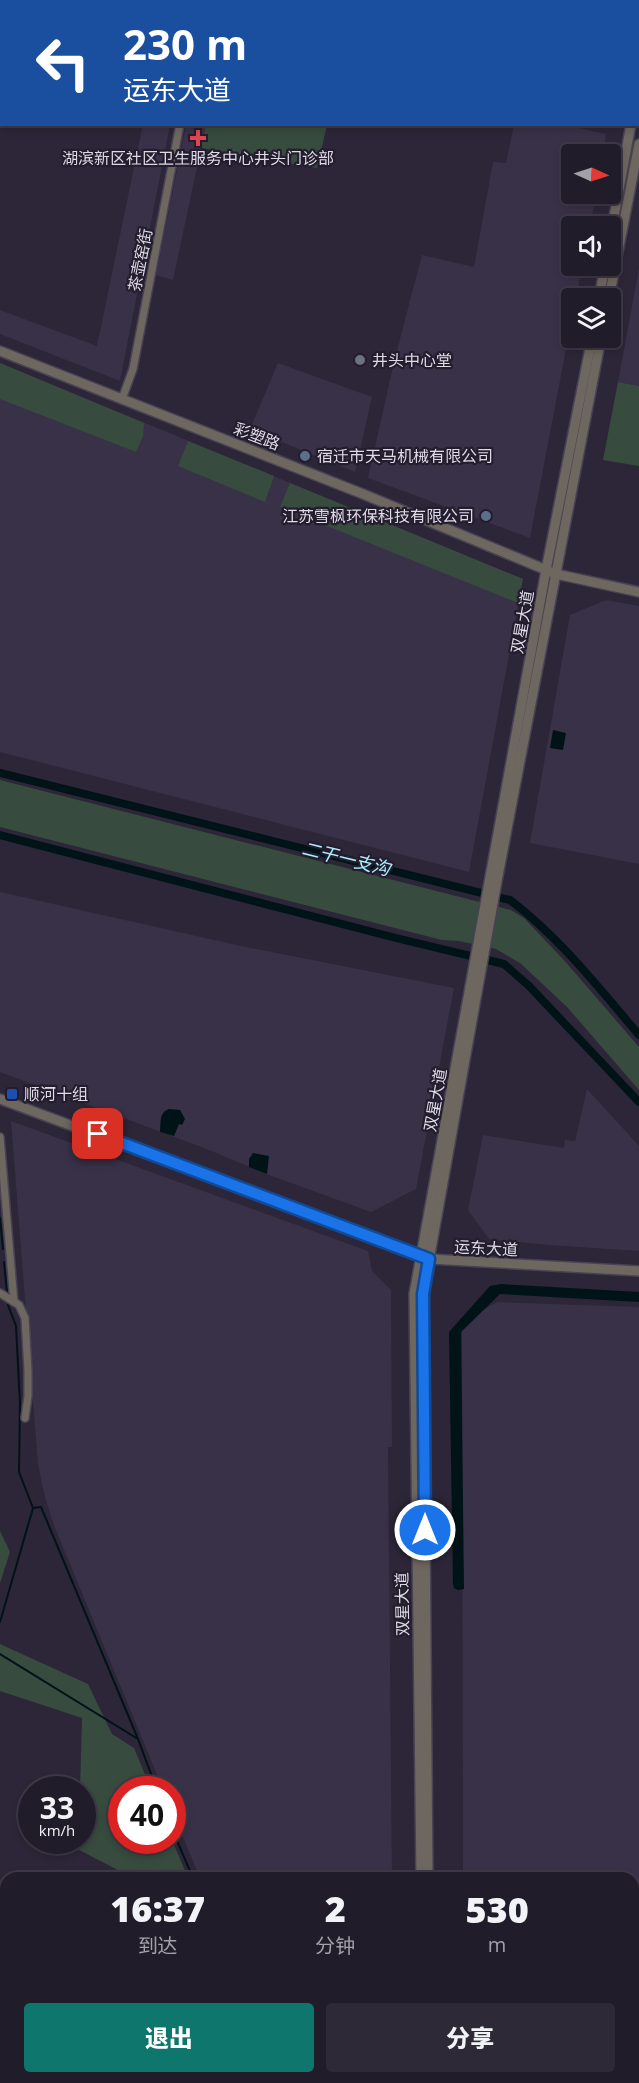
<!DOCTYPE html>
<html lang="zh">
<head>
<meta charset="utf-8">
<style>
  body { margin:0; font-family:"Open Sans","Noto Sans SC",sans-serif; background:#2d2936; color:#f1f3f6; height:100vh; display:flex; flex-direction:column; font-size:22px; white-space:nowrap }
  * { box-sizing:border-box; margin:0 }
  p { font-size:20px; color:#a2a1a8 }
  .icon { flex:none; width:33px; height:33px; fill:none; stroke:currentColor; stroke-width:2; stroke-linecap:round; stroke-linejoin:round }
  .map { position:relative; flex:1; overflow:hidden }
  .details { position:absolute; left:0px; top:1872px; width:639px; height:212px; display:flex; flex-direction:column; background:#211c2a; border-radius:18px 18px 0 0; box-shadow:0 3px 9px #0003,0 0 0 2px #3e3a47 }
  .details>* { flex:none }
  .hud { position:absolute; left:0px; top:0px; width:639px; height:126px; box-shadow:0 3px 9px #0003,0 0 0 2px #3e3a47; background:#1a4fa0; color:#fff; overflow:hidden }
  .needle { width:39px; rotate:93deg }
  .fabs { position:absolute; left:561px; top:144px; display:grid; gap:12px }
  .fabs a { display:grid; place-items:center; width:60px; height:60px; border-radius:6px; background:#211c2a; box-shadow:0 3px 9px #0003,0 0 0 2px #3e3a47; font-size:30px }
  .speed { position:absolute; left:18px; top:1776px; display:flex; gap:12px; font-size:30px; font-weight:700; text-align:center }
  .speed>* { display:grid; place-content:center; width:78px; height:78px; border-radius:50%; background:#211c2a; box-shadow:0 3px 9px #0003,0 0 0 2px #3e3a47; line-height:1 }
  .speed small { font-size:15px; font-weight:400 }
  .speed .limit { border:9px solid #d22; background:#fff; color:#111 }
  .pin { position:absolute; display:grid; place-items:center; width:51px; height:51px; color:#fff; margin:-26px; border-radius:12px; box-shadow:0 3px 9px #0006 }
  .me { position:absolute; width:66px; margin:-33px; rotate:0deg; stroke-linejoin:round; filter:drop-shadow(0 0 4px #0008) }
  .turn { display:flex; align-items:center; gap:21px; height:126px; padding:0 24px; font-size:27px }
  .turn .icon { width:78px; height:78px; stroke-width:2.5 }
  .turn b { display:block; font-size:42px; line-height:51px }
  .eta { display:flex; justify-content:space-evenly; align-items:center; height:102px; text-align:center }
  .eta b { font-size:36px; font-weight:800; line-height:42px }
  .primary-button { display:flex; gap:12px; margin-top:auto; padding:12px 24px }
  .primary-button a { flex:1; height:69px; border-radius:6px; background:#0f766e; color:#fff; font-size:24px; font-weight:800; line-height:69px; text-align:center }
  .primary-button a+a { background:#2d2936; color:#f1f3f6 }
  .map>svg:first-child { display:block }
</style>
</head>
<body>
<div class="map">
<svg width="639" height="2083" viewBox="0 0 639 2083">
  <rect width="100%" height="100%" fill="#2c2638"/>
  <g fill="#393148">
    <path d="M143 124 170 125 120 381 0 334V310L97 346Z"/>
    <path d="M186 125H206L173 280 156 275Z"/>
    <path d="M514 125H565L606 134 603 154H572V194H596L590 226H572V266H582L576 298H572L571 323 530 538 368 478 395 358 422 255 474 267 493 162 506 163Z"/>
    <path d="M639 268V386L618 382Z"/>
    <path d="M0 363 523 579 469 872 0 752Z"/>
    <path d="M278 363 372 397 355 472 250 429Z"/>
    <path d="M606 600 639 606V864L530 843 570 615Z"/>
    <path d="M0 892 241 946 454 988 416 1189 371 1212 269 1175 204 1148 0 1072Z"/>
    <path d="M587 1089 639 1146V1251L548 1245 489 1239 468 1210 483 1135 564 1148 565 1140 575 1141Z"/>
    <path d="M11 1121 368 1251 372 1271 391 1290 392 1447H388L392 1878H200L173 1813 172 1790 163 1789 53 1523 45 1497 38 1464Z"/>
    <path d="M497 1302 639 1307V2083H464V2078H633V1878H463L462 1323Z"/>
  </g>
  <g fill="#374b3e">
    <path d="M465 0H639V79L638 78V2L465 1Z"/>
    <path d="M206 125V124L327 125 317 168 201 148Z"/>
    <path d="M0 363 144 423 143 436 136 452 0 399Z"/>
    <path d="M618 382 639 386V466L603 460Z"/>
    <path d="M188 441 274 476 265 502 178 466Z"/>
    <path d="M290 483 523 579 518 603 280 507Z"/>
    <path d="M0 780 511 910 524 918 563 959 639 1047V1090L567 1007 520 963 496 949 459 941 442 940 0 827Z"/>
    <path d="M0 1531 10 1552 0 1583Z"/>
    <path d="M0 1644 88 1684 112 1734 134 1748 151 1789 122 1790V1840H172L188 1878H133L62 1841 82 1840V1790L80 1789 82 1718 0 1691Z"/>
    <path d="M34 2078H63L72 2083H34Z"/>
  </g>
  <g fill="#001317">
    <path d="M553 730 566 733 563 750 550 748Z"/>
    <path d="M169 1109 180 1110 185 1119 182 1125 179 1124 174 1136 160 1132C161 1122 159 1112 169 1109Z"/>
    <path d="M253 1153 269 1156 267 1174 249 1167V1159Z"/>
    <path d="M501 1284 639 1292V1302L500 1294 461 1332 464 1589 458 1590 454 1588 453 1584 449 1332 490 1286Z"/>
  </g>
  <g fill="none" stroke-linecap="round" stroke-linejoin="round">
    <g stroke="#001317" stroke-width="2">
      <path d="M0 1218 3 1249"/>
      <path d="M4 1262 7 1292"/>
      <path d="M33 1508 41 1507 138 1739"/>
      <path d="M0 1622 33 1508 19 1472 20 1403 16 1326 8 1305"/>
      <path d="M0 1654 138 1739 157 1790"/>
      <path d="M172 1829 193 1878"/>
      <path d="M0 1984 6 2012"/>
      <path d="M14 2078V2083"/>
      <path d="M255 2078V2083"/>
    </g>
    <g stroke="#001317" stroke-width="8">
      <path d="M0 773 510 900C559 937 599 988 639 1035"/>
      <path d="M0 835 396 938 504 964 529 986 639 1102"/>
    </g>
    <defs>
      <g id="minor">
        <path d="M203 2V0"/>
        <path d="M122 399 133 369 180 124"/>
        <path d="M0 1137 14 1302"/>
        <path d="M0 1293 19 1305 25 1318 28 1371V1396L25 1418"/>
      </g>
      <g id="tertiary">
        <path d="M610 238 631 124"/>
        <path d="M599 298 605 266"/>
        <path d="M609 298 639 144"/>
        <path d="M0 351 363 494 556 574 639 592"/>
        <path d="M0 1099 430 1259 639 1271"/>
        <path d="M421 1878 414 1294 546 570 592 338"/>
        <path d="M428 1878 423 1294 497 881 601 338"/>
        <path d="M422 2078V2083"/>
        <path d="M429 2078V2083"/>
      </g>
      <g id="secondary">
        <path d="M220 0 226 2"/>
        <path d="M251 0 257 2"/>
        <path d="M638 95H639"/>
        <path d="M638 105H639"/>
      </g>
    </defs>
    <use href="#minor" stroke="#484354" stroke-width="10"/>
    <use href="#tertiary" stroke="#484354" stroke-width="12"/>
    <use href="#secondary" stroke="#484354" stroke-width="14"/>
    <use href="#minor" stroke="#6e675f" stroke-width="7"/>
    <use href="#tertiary" stroke="#6e675f" stroke-width="9"/>
    <use href="#secondary" stroke="#94897d" stroke-width="10"/>
  </g>
  <g fill="none" stroke-linecap="round" stroke-linejoin="round">
    <defs>
      <path id="route" d="M98 1134 429 1259 423 1294 425 1530"/>
    </defs>
    <use href="#route" stroke="#114b97" stroke-width="15"/>
    <use href="#route" stroke="#1a73e8" stroke-width="10"/>
  </g>
  <path fill="#e0444e" stroke="#231d2e" stroke-width="2" d="M195 129h6v6h6v6h-6v6h-6v-6h-6v-6h6z"/>
  <circle fill="#6b7280" stroke="#231d2e" stroke-width="2" cx="360" cy="360" r="6"/>
  <g fill="#5c6f8a" stroke="#231d2e" stroke-width="2">
    <circle cx="305" cy="456" r="6"/>
    <circle cx="486" cy="516" r="6"/>
  </g>
  <rect fill="#1a4fb4" stroke="#231d2e" stroke-width="2" x="6" y="1088" width="12" height="12" rx="3"/>
  <g text-anchor="middle" stroke-width="4.5" stroke-linejoin="round" paint-order="stroke">
    <g font-size="16" fill="#dedae6" stroke="#231d2e" text-anchor="start">
      <text x="198" y="164" text-anchor="middle">湖滨新区社区卫生服务中心井头门诊部</text>
      <text x="372" y="366">井头中心堂</text>
      <text x="317" y="462">宿迁市天马机械有限公司</text>
      <text x="474" y="522" text-anchor="end">江苏雪枫环保科技有限公司</text>
      <text x="24" y="1100">顺河十组</text>
    </g>
    <g font-size="16" fill="#dedae6" stroke="#231d2e">
      <text transform="translate(140 260) rotate(-79)" y="6">茶壶窑街</text>
      <text transform="translate(257 436) rotate(21)" y="6">彩塑路</text>
      <text transform="translate(522 622) rotate(-80)" y="6">双星大道</text>
      <text transform="translate(435 1100) rotate(-80)" y="6">双星大道</text>
      <text transform="translate(486 1248) rotate(3)" y="6">运东大道</text>
      <text transform="translate(402 1604) rotate(-91)" y="6">双星大道</text>
    </g>
    <g font-size="18" font-style="italic" fill="#a9effd" stroke="#231d2e">
      <text transform="translate(346 859) rotate(14)" y="6">二干一支沟</text>
    </g>
  </g>
</svg>
<div class="fabs">
<a><svg class="needle" viewBox="-14 -14 28 28"><path d="M0-13l5 13h-10z" fill="#e53935"/><path d="M0 13l5-13h-10z" fill="#a2a1a8"/></svg></a>
<a><svg class="icon" aria-label="sound" viewBox="0 0 24 24"><path d="M4 9h4l5-4v14l-5-4H4zM17 9q2 3 0 6"/></svg></a>
<a><svg class="icon" aria-label="layers" viewBox="0 0 24 24"><path d="M12 4l9 5-9 5-9-5zM3 14l9 5 9-5"/></svg></a>
</div>
<div class="speed"><div>33<small>km/h</small></div><div class="limit">40</div></div>
<div class="pin" style="left:98px;top:1134px;background:#d93025"><svg class="icon" aria-label="arrive" viewBox="0 0 24 24"><path d="M6 21V4h12l-3 4 3 4H6"/></svg></div>
<svg class="me" style="left:425px;top:1530px" viewBox="-20 -20 40 40"><circle r="17" fill="#1a73e8" stroke="#fff" stroke-width="3"/><path d="M0-11L8 9 0 5-8 9z" fill="#fff"/></svg>
<div class="hud">
<div class="turn"><svg class="icon" aria-label="left" viewBox="0 0 24 24"><path d="M17 20v-9H6M10 6l-5 5 5 5"/></svg><div><b>230 m</b>运东大道</div></div>
</div>
<section class="details">
<div class="eta">
<div><b>16:37</b><p>到达</p></div>
<div><b>2</b><p>分钟</p></div>
<div><b>530</b><p>m</p></div>
</div>
<div class="primary-button"><a>退出</a><a>分享</a></div>
</section>
</div>
</body>
</html>
